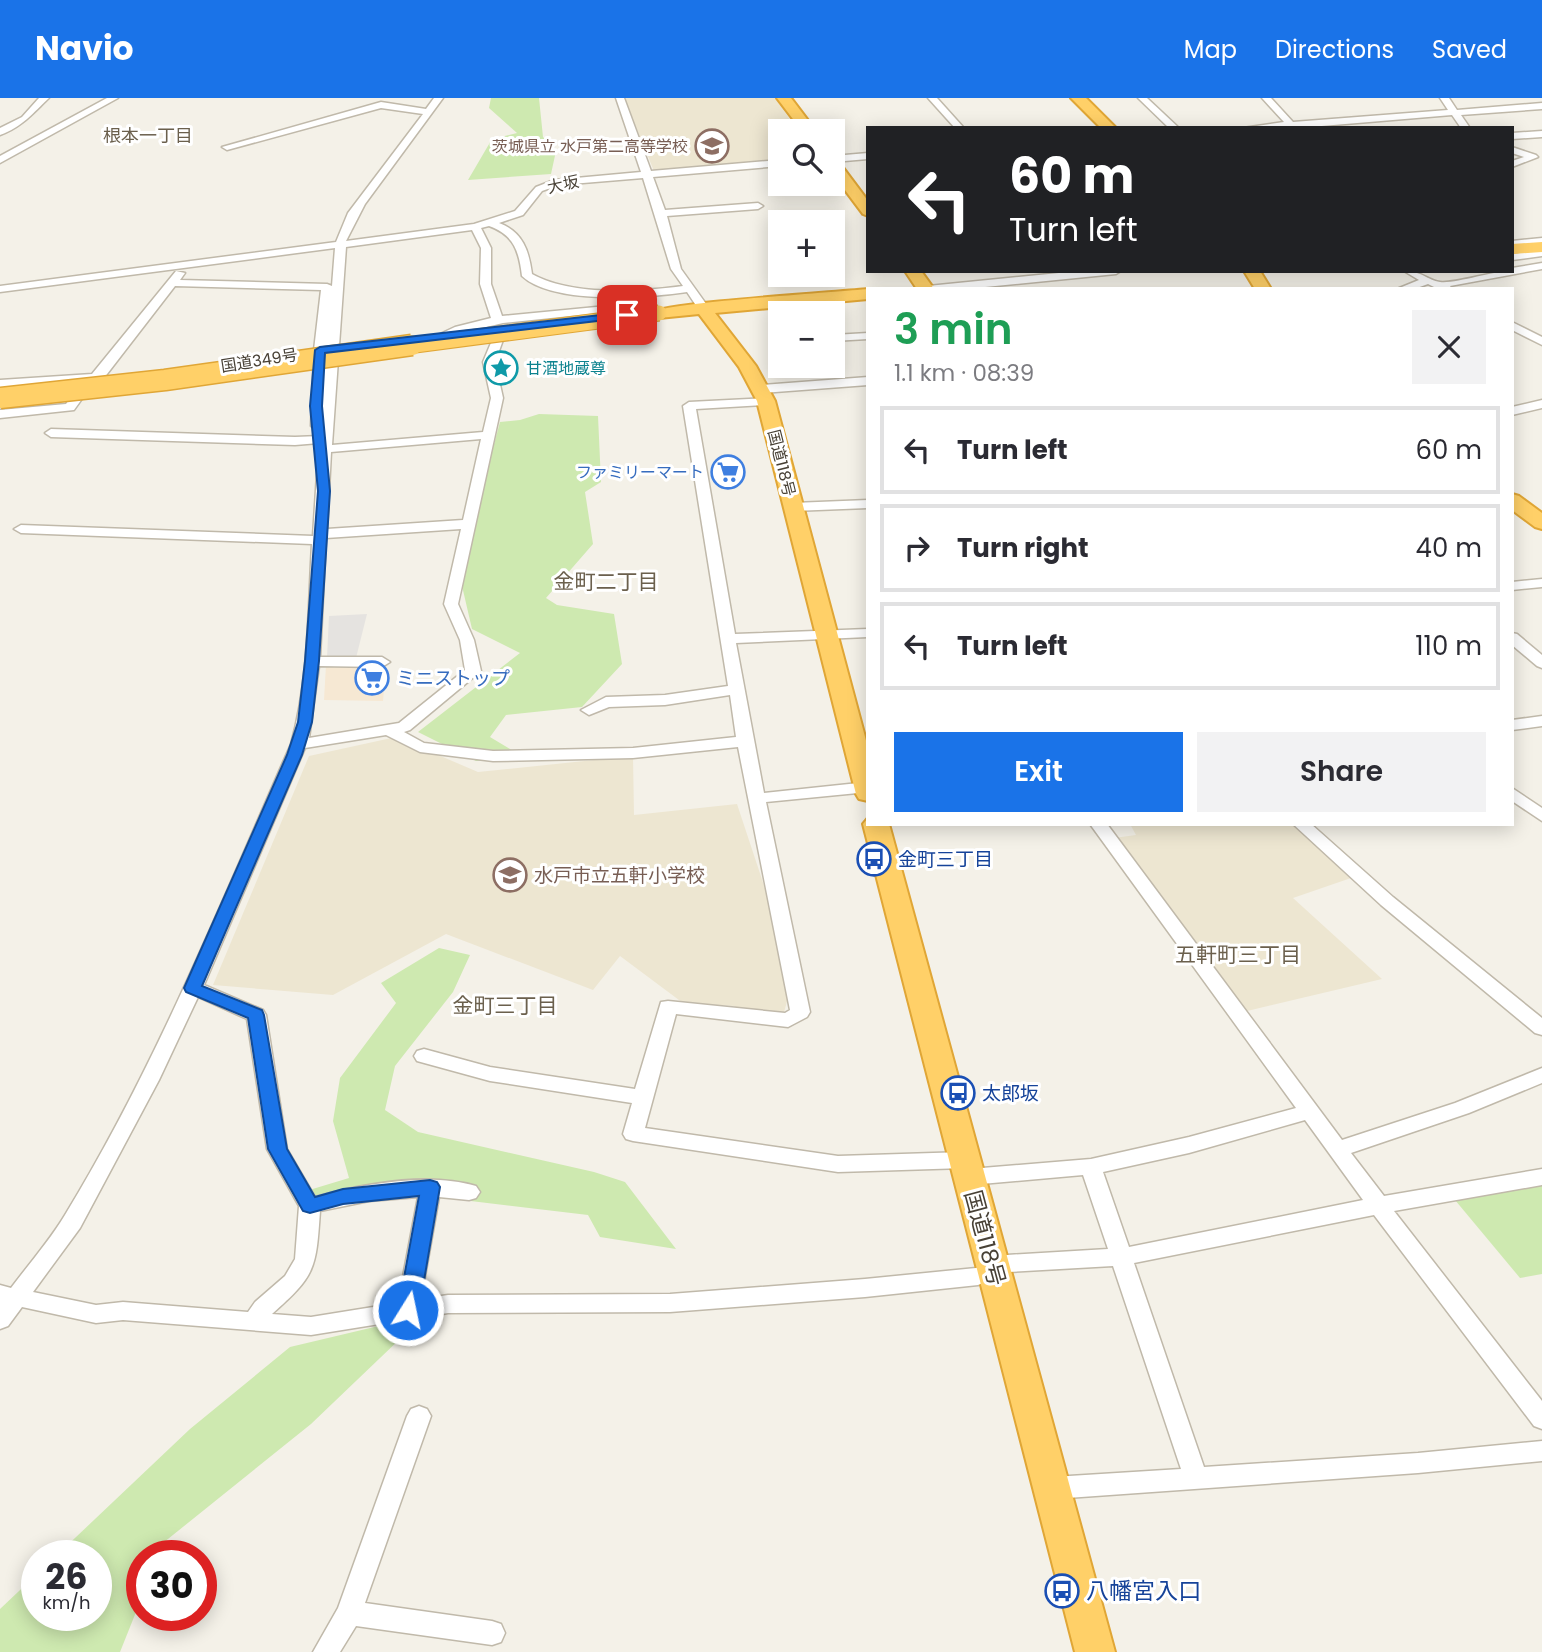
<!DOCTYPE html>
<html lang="en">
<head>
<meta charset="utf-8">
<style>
  body { margin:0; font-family:Poppins,"Noto Sans JP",sans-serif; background:#f2f2f3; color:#2b2b33; height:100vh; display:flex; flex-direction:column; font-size:26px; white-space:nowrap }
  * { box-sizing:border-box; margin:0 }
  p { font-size:23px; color:#7c7c81 }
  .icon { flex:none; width:38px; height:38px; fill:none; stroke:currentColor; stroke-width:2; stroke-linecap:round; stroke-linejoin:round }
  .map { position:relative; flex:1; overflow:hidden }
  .drawer { position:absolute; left:866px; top:189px; width:648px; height:539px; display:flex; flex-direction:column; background:#fff; border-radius:0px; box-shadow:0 4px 18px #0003 }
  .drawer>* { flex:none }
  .hud { position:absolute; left:866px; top:28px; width:648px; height:147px; border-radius:0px; box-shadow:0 4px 18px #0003; background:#202124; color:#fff; overflow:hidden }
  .buttons { position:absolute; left:768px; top:21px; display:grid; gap:14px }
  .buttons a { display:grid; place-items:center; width:77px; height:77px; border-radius:0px; background:#fff; box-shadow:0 4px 18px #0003; font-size:35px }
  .speed { position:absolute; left:21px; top:1442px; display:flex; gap:14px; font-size:35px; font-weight:700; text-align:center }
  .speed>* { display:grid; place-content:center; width:91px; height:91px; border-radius:50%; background:#fff; box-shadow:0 4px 18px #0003; line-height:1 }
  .speed small { font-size:18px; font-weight:400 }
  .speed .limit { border:10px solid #d22; background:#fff; color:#111 }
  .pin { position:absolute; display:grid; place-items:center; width:60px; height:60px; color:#fff; margin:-30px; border-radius:14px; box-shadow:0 4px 10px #0006 }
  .me { position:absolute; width:77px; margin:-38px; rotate:10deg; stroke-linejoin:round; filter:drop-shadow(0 0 5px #0008) }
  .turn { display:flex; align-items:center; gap:24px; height:147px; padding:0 28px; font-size:32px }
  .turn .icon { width:91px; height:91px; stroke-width:2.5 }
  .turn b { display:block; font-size:49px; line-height:60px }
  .round { display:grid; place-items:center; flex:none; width:74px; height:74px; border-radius:0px; background:#f2f2f3 }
  .head { display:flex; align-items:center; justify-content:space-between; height:119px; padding:0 28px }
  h1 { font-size:42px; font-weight:600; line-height:52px; color:#1e9e55 }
  .action { display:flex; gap:14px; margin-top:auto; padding:14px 28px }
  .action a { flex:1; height:80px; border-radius:0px; background:#1a73e8; color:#fff; font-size:28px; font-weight:600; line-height:80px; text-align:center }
  .action a+a { background:#f2f2f3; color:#2b2b33 }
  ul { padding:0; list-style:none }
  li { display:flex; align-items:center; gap:21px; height:88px; margin:0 14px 10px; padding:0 14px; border:4px solid #e1e1e2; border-radius:0px }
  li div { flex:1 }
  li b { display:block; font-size:26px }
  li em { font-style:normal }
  header { display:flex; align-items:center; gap:42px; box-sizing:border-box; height:98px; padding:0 35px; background:#1a73e8; color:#fff }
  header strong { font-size:33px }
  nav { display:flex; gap:38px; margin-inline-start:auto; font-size:24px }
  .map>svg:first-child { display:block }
</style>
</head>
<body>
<header>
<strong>Navio</strong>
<nav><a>Map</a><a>Directions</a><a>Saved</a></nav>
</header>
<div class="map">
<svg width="1542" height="1554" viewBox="0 0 1542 1554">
  <rect width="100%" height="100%" fill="#f4f1e8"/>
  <path fill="#f6e8d3" d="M326 567 386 569 383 603 324 602Z"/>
  <g fill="#ede6d1">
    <path d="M624 0H775L798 33H780V63L654 73Z"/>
    <path d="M396 639 478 674 633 658 634 717 737 706 794 878 783 918H742L734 908 683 905 620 858 593 892 446 836 333 897 213 887 309 658Z"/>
    <path d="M1130 726H1292L1351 780 1293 800 1382 881 1243 914 1114 740 1136 737Z"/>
  </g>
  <g fill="#cee9b0">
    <path d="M491 0H539L543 39 556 53 551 76 468 82 492 41 517 35 489 10Z"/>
    <path d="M539 316 598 318 601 384 585 394 593 446 546 500 557 507 614 516 622 566 582 609 506 617 490 639 525 660 476 663 418 634 520 555 472 531 459 475 500 324 520 322Z"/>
    <path d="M439 850 470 857 453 894 395 968 385 1012 418 1034 594 1074 625 1084 676 1151 600 1139 588 1117 371 1091 312 1106 306 1093 349 1080 333 1023 340 980 396 905 381 885Z"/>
    <path d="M1542 1085V1176L1520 1180 1455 1102Z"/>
    <path d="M425 1217 311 1326 163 1445 158 1458H142V1499L120 1554H0V1511L37 1476V1517H96V1458H56L190 1331 290 1249Z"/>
  </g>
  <path fill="#e5e3e0" d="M367 516 356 560H327L329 518Z"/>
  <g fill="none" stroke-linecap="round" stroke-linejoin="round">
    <defs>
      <g id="minor">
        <path d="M39 0H49C33 15 22 29 0 37V30L22 19Z"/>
        <path d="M107 0H118L0 65V58Z"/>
        <path d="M434 0H443L365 106 346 143 474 126 515 113 536 89 554 82 641 74 616 0H624L651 73 780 62V68L653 79 665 112 758 105 763 108 758 111 667 118 681 171 709 210 703 213 699 212 687 194C646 200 553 207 522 178 519 153 514 137 489 128L481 130 491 150V186L502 218 617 207 641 210 646 221 631 227 625 224 634 219 632 215 617 213 503 225 440 240V236L455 229 491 220 480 186 481 150 472 132 346 149 332 347 483 334 491 300 483 264 493 240 503 242 495 264 503 300 458 506 474 542 481 573 410 632 404 634 424 645 493 653 633 650 736 639 730 597 665 607 609 609 589 617 581 612 606 599 665 597 728 588 683 308 689 304 770 300V306L766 307 696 311 735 536 868 531V539L736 545 764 695 868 684V694L766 704 810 914 807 919 788 929 676 916 645 1030 838 1058 965 1054 972 1057 975 1062 972 1067 965 1070 838 1074 633 1043 626 1041 623 1036 632 1005 490 983 417 963 414 958 417 953 424 951 490 969 635 991 661 904 668 903 785 915 790 912 738 649 633 660 493 663 420 654 386 637 305 650 204 887 263 912 266 917 287 1051 315 1099C363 1086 429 1074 476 1088L480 1094 476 1100 469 1102 439 1099 421 1201 448 1197 670 1196 865 1181 976 1170 1007 1157 1108 1151 1083 1077 970 1087 963 1085 960 1079 963 1073 970 1071 1091 1061 1189 1039 1296 1010 1090 726H1107L1342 1042 1455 1005 1542 970V985L1469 1015 1351 1055 1384 1098 1542 1071V1087L1394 1113 1542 1303V1331L1534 1328 1374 1117 1134 1165 1204 1369 1418 1355 1542 1343V1363L1418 1375 1053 1401 1044 1398 1041 1390 1044 1382 1053 1379 1181 1371 1113 1168 1009 1174 978 1187 865 1199 670 1214 448 1215 311 1237 123 1222 96 1225 22 1209 8 1228 0 1231V1187L11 1190C29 1166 50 1142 65 1117 156 968 221 805 291 646 309 582 308 512 312 446L21 435 14 431 21 427 313 438 319 345 295 347 51 339 45 335 51 331 295 339 320 338V331L311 328 314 252 321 192 175 188 97 289H89L88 283 0 290V282L92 276 176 173 185 175 180 182 327 186 332 188 335 150 0 194V188L336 144 348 115 423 16 381 10 227 52 222 49 381 4 426 11ZM643 80 671 171 683 188C639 194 571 198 532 176 529 153 523 134 499 125L523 117 542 93 559 87ZM481 341 463 422 327 431 331 354ZM461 431 444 506 460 542 465 572 399 625 309 640 319 568 382 569 390 564 382 559H320L326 440ZM198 899 247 921 267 1051 299 1108 295 1161 285 1178 255 1204 248 1214 123 1204 96 1207 33 1194 80 1130 159 982ZM1305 1022 1363 1102 1129 1149 1103 1074 1189 1055ZM418 1099 398 1205 311 1219 272 1216C316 1177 316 1171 320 1113L369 1103Z"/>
        <path d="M928 0H937L964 30H955Z"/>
        <path d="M1138 0H1147L1179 30H1169Z"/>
        <path d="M1262 0H1271L1293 24 1448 12 1440 0H1449L1457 12 1542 5V11L1461 17 1470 30H1461L1452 17 1298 30H1243L1284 24Z"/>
        <path d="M1542 33V39L1512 41V35Z"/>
        <path d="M1512 49 1536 57 1538 59 1512 69V63L1524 59 1512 55Z"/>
        <path d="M868 55V61L833 64V58Z"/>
        <path d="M1542 140V146L1512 149V143Z"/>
        <path d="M1542 152V158L1512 162V156Z"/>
        <path d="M1542 165V171L1450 188 1452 191H1438L1428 186 1414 191H1397L1419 182 1404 173C1422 173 1427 182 1440 184 1455 186 1492 173 1512 173V170Z"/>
        <path d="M1079 173H1121L1116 176 965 191H923L928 188Z"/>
        <path d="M804 199H812L818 215H808Z"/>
        <path d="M1512 224 1542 239V247L1512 232Z"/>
        <path d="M868 235V241L833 243V237Z"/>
        <path d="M868 279V287L761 295 755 291 761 287Z"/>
        <path d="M78 294 84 298 74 312 0 320V312L66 306 74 295Z"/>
        <path d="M1542 302V310L1512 317V309Z"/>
        <path d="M868 402V410L793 413 786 409 793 405Z"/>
        <path d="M1542 481V489L1512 492V484Z"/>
        <path d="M1512 535 1517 536 1542 557V570L1537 568 1512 547Z"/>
        <path d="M1542 618V628L1512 632V622Z"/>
        <path d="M1512 690 1542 710V723L1512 703Z"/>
        <path d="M1293 726H1311L1393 799 1542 920V937L1535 935 1381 807Z"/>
        <path d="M419 1308 427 1311 431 1318 365 1505 492 1523 501 1526 505 1535 501 1544 492 1547 356 1528 340 1554H313L338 1510 407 1318 411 1311Z"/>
      </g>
      <g id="highway">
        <path d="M777 0H791L816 33H802Z"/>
        <path d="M1071 0H1086L1116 30H1101Z"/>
        <path d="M833 62 838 63 868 103V118L863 116 833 76Z"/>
        <path d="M1542 144V154L1512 156V146Z"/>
        <path d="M905 173H921L934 191H917Z"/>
        <path d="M1244 173H1260L1271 191H1255Z"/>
        <path d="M868 191V201L715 215 756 268 775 303 868 650V703L859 701 856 696 757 303 739 269 699 216 659 220 651 215C660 205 840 194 868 191Z"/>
        <path d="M1512 396 1519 398 1542 415V431L1535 429 1512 412Z"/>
        <path d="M868 720V726H889L1115 1554H1075L863 726Z"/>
      </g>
    </defs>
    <use href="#minor" stroke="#c0b9aa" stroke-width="3"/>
    <use href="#highway" stroke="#e0a636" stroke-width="4"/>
    <use href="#minor" fill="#fff" fill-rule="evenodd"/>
    <use href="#highway" fill="#ffd068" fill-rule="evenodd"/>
    <defs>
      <path id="highway-bridge-far1" d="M400 249 659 215"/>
      <path id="highway-bridge" d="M0 300 165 282 412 247"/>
    </defs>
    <use href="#highway-bridge-far1" stroke="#e0a636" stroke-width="17" stroke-linecap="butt"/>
    <use href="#highway-bridge" stroke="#e0a636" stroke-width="23" stroke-linecap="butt"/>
    <use href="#highway-bridge-far1" stroke="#ffd068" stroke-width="15"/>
    <use href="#highway-bridge" stroke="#ffd068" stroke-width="20"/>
  </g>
  <path fill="#1a73e8" stroke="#114b97" stroke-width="2" d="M627 214 632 217 631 219 325 255 322 308 330 393 319 563 312 624 302 657 202 888 262 912 264 917 287 1051 315 1099 343 1091 430 1082 437 1084 440 1089 419 1212 416 1218 408 1220 401 1218 398 1212 419 1098 343 1106 310 1115 303 1113 268 1051 248 920 186 894 184 890 287 657 298 624 305 563 318 393 310 308 315 252 320 249Z"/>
  <defs>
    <symbol id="school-ring" viewBox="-11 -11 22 22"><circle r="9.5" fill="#fff" stroke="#8d6e63" stroke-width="1.5"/><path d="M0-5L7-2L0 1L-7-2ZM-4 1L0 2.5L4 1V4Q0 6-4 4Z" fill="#8d6e63"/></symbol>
    <symbol id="sight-ring" viewBox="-11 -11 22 22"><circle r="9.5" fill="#fff" stroke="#0f9aa8" stroke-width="1.5"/><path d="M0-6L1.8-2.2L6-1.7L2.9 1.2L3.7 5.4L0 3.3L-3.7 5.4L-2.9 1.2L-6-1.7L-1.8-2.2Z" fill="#0f9aa8"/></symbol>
    <symbol id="supermarket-ring" viewBox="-11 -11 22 22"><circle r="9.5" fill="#fff" stroke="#3f7fe0" stroke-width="1.5"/><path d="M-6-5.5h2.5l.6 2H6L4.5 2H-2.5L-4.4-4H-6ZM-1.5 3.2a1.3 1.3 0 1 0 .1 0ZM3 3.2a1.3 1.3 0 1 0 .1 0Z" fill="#3f7fe0"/></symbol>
    <symbol id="bus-ring" viewBox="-11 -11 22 22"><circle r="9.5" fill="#fff" stroke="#1a4fb4" stroke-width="1.5"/><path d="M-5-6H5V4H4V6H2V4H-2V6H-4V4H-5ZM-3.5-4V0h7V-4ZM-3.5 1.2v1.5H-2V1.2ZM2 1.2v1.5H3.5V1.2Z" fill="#1a4fb4"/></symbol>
  </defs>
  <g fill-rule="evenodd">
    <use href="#school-ring" x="693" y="29" width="38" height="38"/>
    <use href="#sight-ring" x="482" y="251" width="38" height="38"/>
    <use href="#supermarket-ring" x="709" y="355" width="38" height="38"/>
    <use href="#supermarket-ring" x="353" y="561" width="38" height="38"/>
    <use href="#bus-ring" x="855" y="742" width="38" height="38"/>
    <use href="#school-ring" x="491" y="758" width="38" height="38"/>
    <use href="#bus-ring" x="939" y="976" width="38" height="38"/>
    <use href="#bus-ring" x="1043" y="1474" width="38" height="38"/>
  </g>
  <g text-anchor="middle" stroke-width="6" stroke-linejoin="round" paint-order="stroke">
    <g font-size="16" fill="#785e54" stroke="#fff" text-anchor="end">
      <text x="688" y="54">茨城県立 水戸第二高等学校</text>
    </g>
    <g font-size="16" fill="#484136" stroke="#fff">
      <text transform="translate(563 86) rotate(-12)" y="6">大坂</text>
      <text transform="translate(259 262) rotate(-9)" y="6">国道349号</text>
      <text transform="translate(782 365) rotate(76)" y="6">国道118号</text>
    </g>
    <g font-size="16" fill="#0d838f" stroke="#fff" text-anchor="start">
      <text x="526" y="276">甘酒地蔵尊</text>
    </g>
    <g font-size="16" fill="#366cbe" stroke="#fff" text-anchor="end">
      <text x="704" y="380">ファミリーマート</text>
    </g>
    <g font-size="18" fill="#6b604d" stroke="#fff">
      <text x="148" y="44">根本一丁目</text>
    </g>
    <g font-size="19" fill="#366cbe" stroke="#fff" text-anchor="start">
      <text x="396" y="587">ミニストップ</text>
    </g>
    <g font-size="19" fill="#164399" stroke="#fff" text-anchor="start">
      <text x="898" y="768">金町三丁目</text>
      <text x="982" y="1002">太郎坂</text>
    </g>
    <g font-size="19" fill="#785e54" stroke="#fff" text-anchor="start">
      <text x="534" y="784">水戸市立五軒小学校</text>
    </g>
    <g font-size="21" fill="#6b604d" stroke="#fff">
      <text x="606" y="491">金町二丁目</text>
      <text x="1238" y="864">五軒町三丁目</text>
      <text x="505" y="915">金町三丁目</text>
    </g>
    <g font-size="23" fill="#484136" stroke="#fff">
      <text transform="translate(985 1140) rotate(75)" y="8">国道118号</text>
    </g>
    <g font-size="23" fill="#164399" stroke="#fff" text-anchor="start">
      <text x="1086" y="1501">八幡宮入口</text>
    </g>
  </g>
</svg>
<div class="buttons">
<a><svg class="icon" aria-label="search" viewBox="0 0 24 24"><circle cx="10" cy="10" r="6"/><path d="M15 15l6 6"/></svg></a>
<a>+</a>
<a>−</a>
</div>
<div class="speed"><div>26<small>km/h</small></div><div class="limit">30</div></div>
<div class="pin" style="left:627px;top:217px;background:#d93025"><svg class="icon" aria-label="arrive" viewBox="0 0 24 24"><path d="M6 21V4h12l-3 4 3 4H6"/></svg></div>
<svg class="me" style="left:408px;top:1212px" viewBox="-20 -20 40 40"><circle r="17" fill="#1a73e8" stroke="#fff" stroke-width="3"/><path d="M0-11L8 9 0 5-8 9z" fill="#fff"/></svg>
<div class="hud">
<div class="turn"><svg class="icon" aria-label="left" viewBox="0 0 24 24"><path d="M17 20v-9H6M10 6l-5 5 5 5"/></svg><div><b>60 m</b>Turn left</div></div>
</div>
<section class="drawer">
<div class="head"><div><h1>3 min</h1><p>1.1 km · 08:39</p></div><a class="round"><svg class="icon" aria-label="close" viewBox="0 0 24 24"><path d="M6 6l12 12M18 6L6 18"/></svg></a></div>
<ul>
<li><svg class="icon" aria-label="left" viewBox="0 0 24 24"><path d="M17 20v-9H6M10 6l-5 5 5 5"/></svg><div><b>Turn left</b></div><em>60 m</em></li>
<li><svg class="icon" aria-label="right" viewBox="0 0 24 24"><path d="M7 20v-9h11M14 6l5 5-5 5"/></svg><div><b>Turn right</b></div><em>40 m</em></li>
<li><svg class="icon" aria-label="left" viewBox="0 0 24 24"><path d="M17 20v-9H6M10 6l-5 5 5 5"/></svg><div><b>Turn left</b></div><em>110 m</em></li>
</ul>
<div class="action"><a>Exit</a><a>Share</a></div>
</section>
</div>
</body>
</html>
